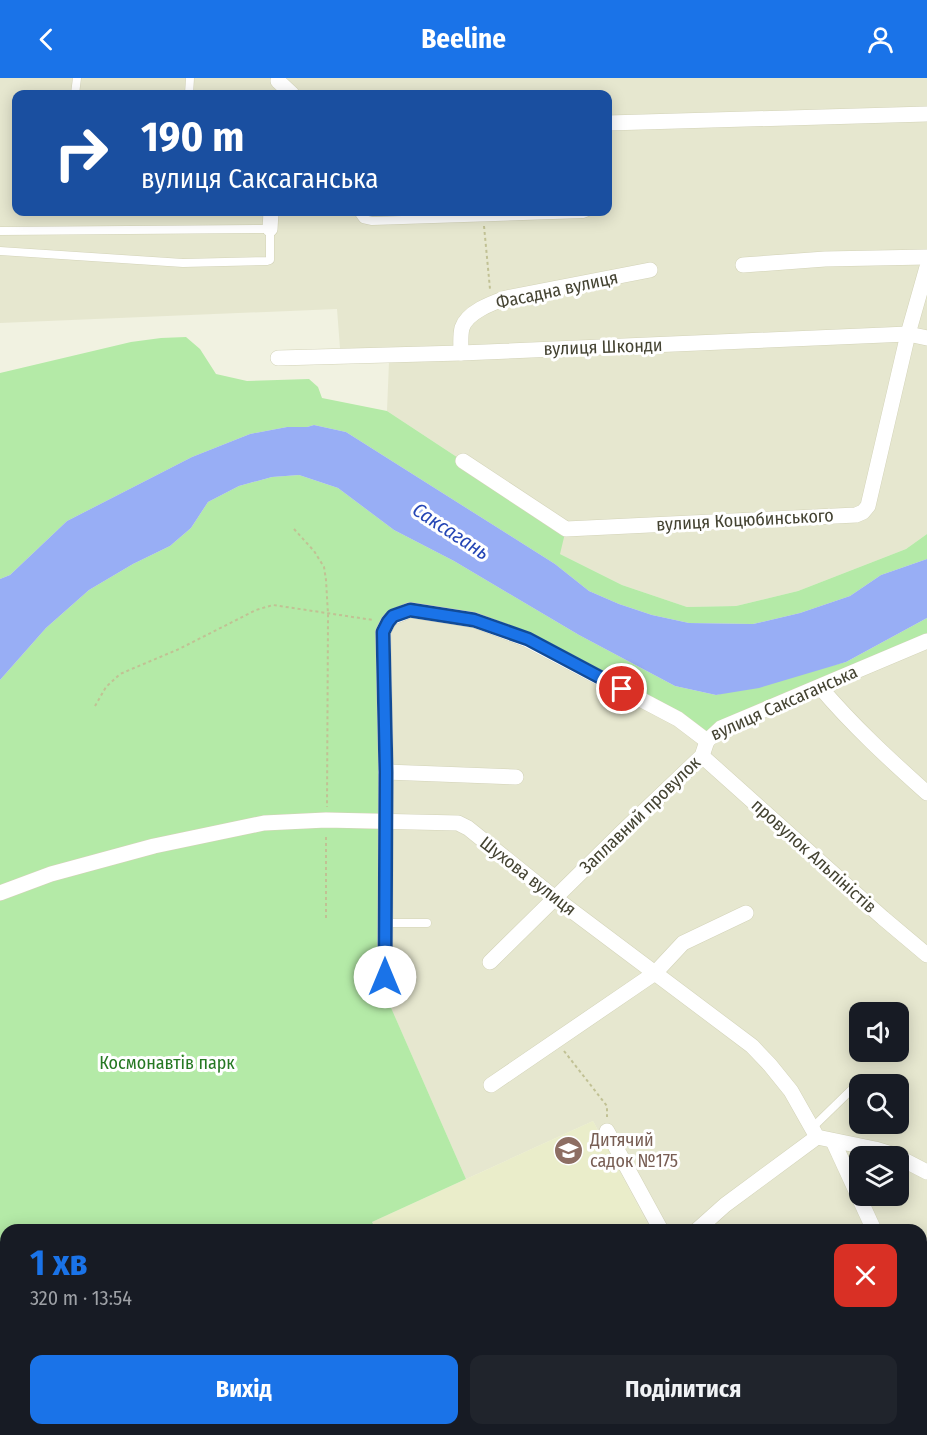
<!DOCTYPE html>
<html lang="uk">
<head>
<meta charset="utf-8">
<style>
  body { margin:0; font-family:"Fira Sans Condensed",sans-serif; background:#20242c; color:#f1f3f6; height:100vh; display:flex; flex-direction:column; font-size:22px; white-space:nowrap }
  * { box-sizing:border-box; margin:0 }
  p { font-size:20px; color:#9ea1a6 }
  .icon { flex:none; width:33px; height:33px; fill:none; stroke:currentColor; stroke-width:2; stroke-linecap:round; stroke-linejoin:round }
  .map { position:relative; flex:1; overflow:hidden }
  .panel { position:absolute; left:0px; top:1146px; width:927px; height:212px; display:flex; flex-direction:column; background:#171b24; border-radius:18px 18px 0 0; box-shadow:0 3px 15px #0003 }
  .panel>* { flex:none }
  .banner { position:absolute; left:12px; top:12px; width:600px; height:126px; border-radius:12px; box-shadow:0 3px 15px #0003; background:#1a4fa0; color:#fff; overflow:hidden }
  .controls { position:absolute; left:849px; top:924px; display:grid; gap:12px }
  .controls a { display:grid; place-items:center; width:60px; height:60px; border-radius:12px; background:#171b24; box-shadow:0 3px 15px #0003; font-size:30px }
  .pin { position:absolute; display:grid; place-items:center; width:51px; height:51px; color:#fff; margin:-26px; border:3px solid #fff; border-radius:50%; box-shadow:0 2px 6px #0007 }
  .me { position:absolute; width:66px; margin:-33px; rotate:0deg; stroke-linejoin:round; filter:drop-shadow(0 0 4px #0008) }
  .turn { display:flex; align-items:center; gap:21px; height:126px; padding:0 30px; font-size:27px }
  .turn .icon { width:78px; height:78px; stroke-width:2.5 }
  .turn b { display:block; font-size:42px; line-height:51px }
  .round { display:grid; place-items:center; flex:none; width:63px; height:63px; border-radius:12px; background:#20242c }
  .head { display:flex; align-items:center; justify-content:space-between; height:102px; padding:0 30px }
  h1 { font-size:36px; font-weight:700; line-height:45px; color:#1a73e8 }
  .button { display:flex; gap:12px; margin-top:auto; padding:12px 30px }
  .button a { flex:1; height:69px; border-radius:12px; background:#1a73e8; color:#fff; font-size:24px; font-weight:700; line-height:69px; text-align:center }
  .button a+a { background:#20242c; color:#f1f3f6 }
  header { display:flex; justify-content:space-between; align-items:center; height:78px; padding:0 30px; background:#1a73e8; color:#fff; font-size:27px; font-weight:700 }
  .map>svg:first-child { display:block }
</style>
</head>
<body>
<header><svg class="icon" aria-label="back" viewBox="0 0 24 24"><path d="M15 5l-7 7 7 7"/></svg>Beeline<svg class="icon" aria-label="person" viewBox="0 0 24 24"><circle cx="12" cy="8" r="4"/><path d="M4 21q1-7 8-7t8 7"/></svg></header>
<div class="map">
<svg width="927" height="1357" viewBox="0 0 927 1357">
  <rect width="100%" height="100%" fill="#f1f2e1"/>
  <g fill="#e6e7cf" fill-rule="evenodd">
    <path d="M0 0H927V456L906 471 798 513 736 528 687 529 622 507 560 476 463 383 387 333 389 284 341 283 337 231 0 245ZM16 16H608V134H16Z"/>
    <path d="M393 539 474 542 678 641 927 563V1357H466L464 1352H921V1152H651L593 1043 466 1101 389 925 385 899 388 544ZM860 934H898V974H860ZM860 1006H898V1046H860ZM860 1078H898V1118H860Z"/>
  </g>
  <path fill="#eaedca" d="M593 1043 651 1152H376L372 1144Z"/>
  <g fill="#b4eaa7">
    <path d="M186 259 200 271 216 296 247 303 309 301 318 309 322 320 387 333 566 451 560 476 622 507 687 529 736 528 798 513 906 471 927 456V481L881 497 850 518 800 535 753 546 689 545 652 537 619 526 589 513 555 486 346 354 314 347 307 349H287L250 356 192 379 67 443 10 497 0 501V295L131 264 161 260Z"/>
    <path d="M299 397 338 410 394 452 454 483 579 557 675 608 716 617 846 584 927 540V563L707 663 528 562 410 532 388 544 385 899 389 925 466 1101 372 1144 376 1152H6V1352H464L466 1357H0V602L46 550 89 512 133 486 170 468 191 450 208 424 239 408 272 399Z"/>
  </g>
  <path fill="#98aef5" d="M314 347 346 354 555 486 589 513 619 526 652 537 689 545 753 546 800 535 850 518 881 497 927 481V540L846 584 759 610 716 617 675 608 579 557 454 483 394 452 338 410 299 397 272 399 239 408 208 424 191 450 170 468 133 486 89 512 46 550 0 602V501L10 497 67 443 192 379 250 356 287 349H307Z"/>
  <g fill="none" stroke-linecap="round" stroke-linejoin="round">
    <defs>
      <g id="lane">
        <path d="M75 16 77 0"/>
        <path d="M189 16 190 0"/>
        <path d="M358 134 363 141 372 143 583 136 588 134"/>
        <path d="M0 153 270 151V182L267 183 183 185 0 173"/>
        <path d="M386 845H427"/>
        <path d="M812 1050 850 1013"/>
      </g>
      <g id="street">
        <path d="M278 3 292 16"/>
        <path d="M608 45 927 36"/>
        <path d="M270 151 271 134"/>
        <path d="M743 187 825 181 927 179"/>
        <path d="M461 275C461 267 460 258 462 250 467 234 492 225 506 220L650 192"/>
        <path d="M278 280 461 275 908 256 927 260"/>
        <path d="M463 383 566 451 856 437 863 434 868 428 908 256 927 189"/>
        <path d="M820 609C853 648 889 681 927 715"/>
        <path d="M702 678 883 840 927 877"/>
        <path d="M386 694 516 699"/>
        <path d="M0 815 51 796 154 768 264 745 326 742 458 745 468 750 555 820 752 968 770 987 791 1013 817 1059 875 1071 898 1078"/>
        <path d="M490 884 621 755 702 678 707 663"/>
        <path d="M385 899 386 694 383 554 388 544 393 539 410 532 474 542 528 562 678 641 707 663 721 650 927 563"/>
        <path d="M491 1007 655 895 683 865 746 835"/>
        <path d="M607 1053 661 1152"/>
        <path d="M833 1063 874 1152"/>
        <path d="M898 1079 927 1094"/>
        <path d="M697 1152 725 1127 817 1059"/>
        <path d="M921 1253 927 1266"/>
        <path d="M921 1335 927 1332"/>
        <path d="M464 1352 466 1357"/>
        <path d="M875 1357 887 1352"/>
      </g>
      <g id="primary">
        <path d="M0 1260 6 1273"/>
        <path d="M43 1352 45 1357"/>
      </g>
    </defs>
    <use href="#lane" stroke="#d3d3b8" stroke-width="9"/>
    <use href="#street" stroke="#d3d3b8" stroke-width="16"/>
    <use href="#primary" stroke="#e4eb57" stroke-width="24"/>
    <g stroke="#c1c194" stroke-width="2" stroke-dasharray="3 3" stroke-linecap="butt">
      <path d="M484 148 490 211"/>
      <path d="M294 451 314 473 324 489 326 502 328 536 327 729"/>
      <path d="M95 628 106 609 120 596 179 571 256 532 273 527 373 542"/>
      <path d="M326 840V756"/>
      <path d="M564 973 607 1028V1039"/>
      <path d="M0 1183 6 1196"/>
      <path d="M76 1352 79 1357"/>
    </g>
    <use href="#lane" stroke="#fff" stroke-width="8"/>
    <use href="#street" stroke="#fff" stroke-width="15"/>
    <use href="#primary" stroke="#f8ff8e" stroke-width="22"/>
  </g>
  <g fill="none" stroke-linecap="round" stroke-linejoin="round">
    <defs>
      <path id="route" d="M385 899 386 694 383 554 388 544 393 538 410 532 474 542 528 561 622 611"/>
    </defs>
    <use href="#route" stroke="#114b97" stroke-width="15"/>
    <use href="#route" stroke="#1a73e8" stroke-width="10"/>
  </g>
  <defs>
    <symbol id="school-disc" viewBox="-11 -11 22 22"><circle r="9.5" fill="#8d6e63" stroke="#fff"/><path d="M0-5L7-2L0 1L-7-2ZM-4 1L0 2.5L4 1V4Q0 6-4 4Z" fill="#fff"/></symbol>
  </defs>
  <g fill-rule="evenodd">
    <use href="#school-disc" x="552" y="1056" width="33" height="33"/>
  </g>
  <g text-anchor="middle" stroke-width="6" stroke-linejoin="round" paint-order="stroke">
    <g font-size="18" fill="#444332" stroke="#fff">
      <text transform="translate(557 212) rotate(-12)" y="6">Фасадна вулиця</text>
      <text transform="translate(603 269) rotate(-2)" y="6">вулиця Шконди</text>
      <text transform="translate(745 442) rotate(-3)" y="6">вулиця Коцюбинського</text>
      <text transform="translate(784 625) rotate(-24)" y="6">вулиця Саксаганська</text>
      <text transform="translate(640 737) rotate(-44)" y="6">Заплавний провулок</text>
      <text transform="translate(814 778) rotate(42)" y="6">провулок Альпіністів</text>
      <text transform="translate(528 798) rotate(38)" y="6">Шухова вулиця</text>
    </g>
    <g font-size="18" fill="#257822" stroke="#fff">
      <text x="167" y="991">Космонавтів парк</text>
    </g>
    <g font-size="18" fill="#785e54" stroke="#fff" text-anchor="start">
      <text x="590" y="1068">Дитячий<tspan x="590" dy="21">садок №175</tspan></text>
    </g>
    <g font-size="20" font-style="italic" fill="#2546b5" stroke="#fff">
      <text transform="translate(451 453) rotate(33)" y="7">Саксагань</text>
    </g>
  </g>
</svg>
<div class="controls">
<a><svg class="icon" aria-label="sound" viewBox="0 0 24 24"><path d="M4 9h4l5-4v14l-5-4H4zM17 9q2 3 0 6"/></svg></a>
<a><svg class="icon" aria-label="search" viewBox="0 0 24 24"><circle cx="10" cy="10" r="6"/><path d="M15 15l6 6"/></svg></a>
<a><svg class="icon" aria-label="layers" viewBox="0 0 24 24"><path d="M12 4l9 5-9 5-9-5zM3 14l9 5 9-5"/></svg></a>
</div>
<div class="pin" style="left:622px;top:611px;background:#d93025"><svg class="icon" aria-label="arrive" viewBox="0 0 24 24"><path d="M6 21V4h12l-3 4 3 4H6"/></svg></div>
<svg class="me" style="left:385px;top:899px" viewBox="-20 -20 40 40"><circle r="19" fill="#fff"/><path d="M0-13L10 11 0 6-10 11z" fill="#1a73e8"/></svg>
<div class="banner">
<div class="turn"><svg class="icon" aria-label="right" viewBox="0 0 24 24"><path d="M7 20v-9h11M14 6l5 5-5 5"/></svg><div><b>190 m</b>вулиця Саксаганська</div></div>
</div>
<section class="panel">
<div class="head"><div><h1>1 хв</h1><p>320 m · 13:54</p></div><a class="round" style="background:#d93025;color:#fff"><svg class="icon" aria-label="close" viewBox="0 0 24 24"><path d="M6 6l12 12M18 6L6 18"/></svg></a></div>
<div class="button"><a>Вихід</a><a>Поділитися</a></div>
</section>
</div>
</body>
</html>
